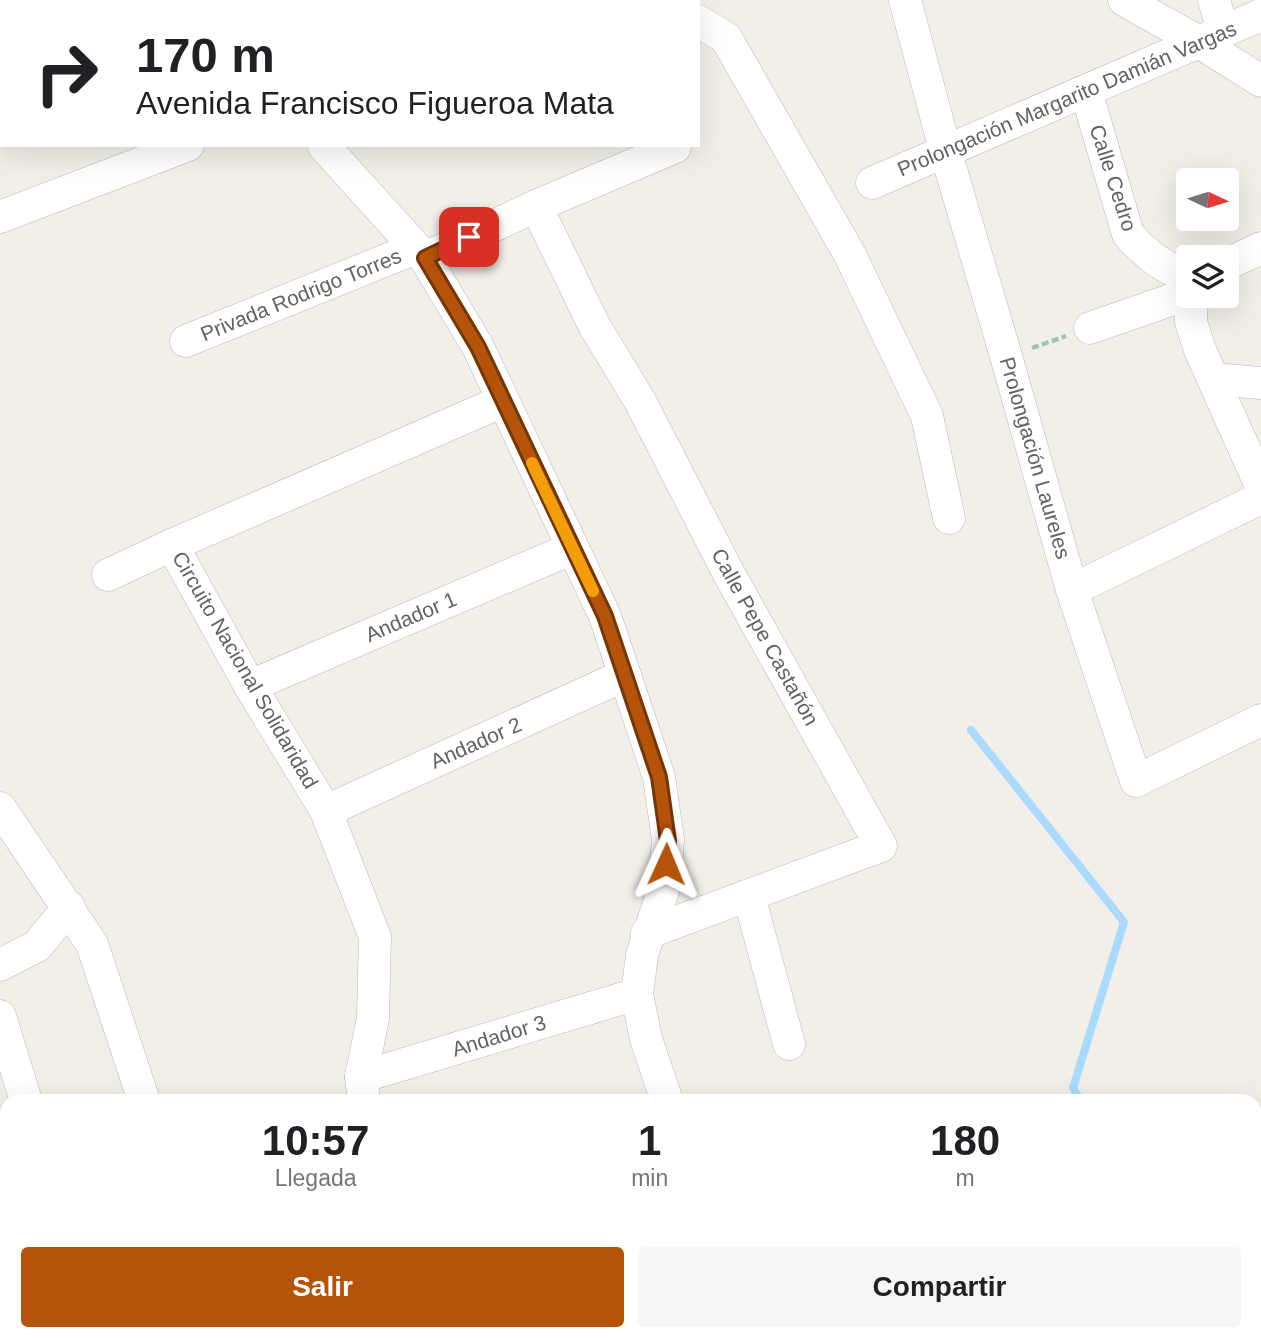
<!DOCTYPE html>
<html lang="es">
<head>
<meta charset="utf-8">
<style>
  body { margin:0; font-family:Helvetica,sans-serif; background:#f6f6f6; color:#202124; height:100vh; display:flex; flex-direction:column; font-size:26px; white-space:nowrap }
  * { box-sizing:border-box; margin:0 }
  p { font-size:23px; color:#757577 }
  .icon { flex:none; width:38px; height:38px; fill:none; stroke:currentColor; stroke-width:2; stroke-linecap:round; stroke-linejoin:round }
  .map { position:relative; flex:1; overflow:hidden }
  .side { position:absolute; left:0px; top:1094px; width:1262px; height:247px; display:flex; flex-direction:column; background:#fff; border-radius:21px 21px 0 0; box-shadow:0 7px 28px #0002 }
  .side>* { flex:none }
  .banner { position:absolute; left:0px; top:0px; width:700px; height:147px; box-shadow:0 7px 28px #0002; background:#fff; color:#202124; overflow:hidden }
  .needle { width:46px; rotate:94deg }
  .buttons { position:absolute; left:1176px; top:168px; display:grid; gap:14px }
  .buttons a { display:grid; place-items:center; width:63px; height:63px; border-radius:7px; background:#fff; box-shadow:0 7px 28px #0002; font-size:35px }
  .pin { position:absolute; display:grid; place-items:center; width:60px; height:60px; color:#fff; margin:-30px; border-radius:14px; box-shadow:0 4px 10px #0006 }
  .me { position:absolute; width:77px; margin:-38px; rotate:1deg; stroke-linejoin:round; filter:drop-shadow(0 0 5px #0008) }
  .turn { display:flex; align-items:center; gap:24px; height:147px; padding:0 21px; font-size:32px }
  .turn .icon { width:91px; height:91px; stroke-width:2.5 }
  .turn b { display:block; font-size:49px; line-height:60px }
  .eta { display:flex; justify-content:space-evenly; align-items:center; height:119px; text-align:center }
  .eta b { font-size:42px; font-weight:700; line-height:49px }
  .primary-button { display:flex; gap:14px; margin-top:auto; padding:14px 21px }
  .primary-button a { flex:1; height:80px; border-radius:7px; background:#b45309; color:#fff; font-size:28px; font-weight:700; line-height:80px; text-align:center }
  .primary-button a+a { background:#f6f6f6; color:#202124 }
  .map>svg:first-child { display:block }
</style>
</head>
<body>
<div class="map">
<svg width="1261" height="1339" viewBox="0 0 1261 1339">
  <rect width="100%" height="100%" fill="#f1efe8"/>
  <g fill="none" stroke-linecap="round" stroke-linejoin="round">
    <g stroke="#aadaff" stroke-width="8">
      <path d="M971 730 1124 922 1073 1088 1081 1101"/>
      <path d="M1225 1334 1229 1339"/>
    </g>
    <defs>
      <g id="minor">
        <path d="M196 0 197 2"/>
        <path d="M665 0 668 2"/>
        <path d="M905 0 946 153 1006 356 1072 590 1136 781 1261 720"/>
        <path d="M1124 0 1199 42 1261 81"/>
        <path d="M1214 0 1223 31"/>
        <path d="M698 21 726 38 850 255 927 416 949 518"/>
        <path d="M1086 91 1128 234C1146 255 1163 267 1188 277"/>
        <path d="M323 145 425 258 478 347 605 616 659 777 668 840 664 888 642 955 637 994 646 1039 667 1101"/>
        <path d="M872 183 1261 15"/>
        <path d="M536 206 595 327 640 401 729 574 881 846 647 933"/>
        <path d="M0 217 188 145"/>
        <path d="M425 258 536 206 675 147"/>
        <path d="M1227 264 1261 248"/>
        <path d="M1191 296V322L1200 350 1261 486"/>
        <path d="M1090 328 1188 294"/>
        <path d="M186 341 416 248"/>
        <path d="M1215 379 1261 383"/>
        <path d="M172 545 250 686 326 811 375 937 373 1018 361 1077 364 1101"/>
        <path d="M108 575 172 545 503 401"/>
        <path d="M1072 590 1261 498"/>
        <path d="M250 686 573 548"/>
        <path d="M0 808 92 944 144 1101"/>
        <path d="M326 811 625 675"/>
        <path d="M749 896 789 1044"/>
        <path d="M0 965 37 946 69 907"/>
        <path d="M0 1016 26 1101"/>
        <path d="M361 1077 637 994"/>
        <path d="M97 1334 98 1339"/>
        <path d="M214 1334 215 1339"/>
        <path d="M429 1334 430 1339"/>
        <path d="M741 1334 743 1339"/>
        <path d="M501 1339 520 1334"/>
      </g>
    </defs>
    <use href="#minor" stroke="#b5b8bc" stroke-width="33"/>
    <g stroke="#9cc7a9" stroke-width="4.5" stroke-dasharray="7 3.5" stroke-linecap="butt">
      <path d="M522 2 525 0"/>
      <path d="M1032 348 1066 336"/>
    </g>
    <use href="#minor" stroke="#fff" stroke-width="32"/>
  </g>
  <g fill="none" stroke-linecap="round" stroke-linejoin="round">
    <defs>
      <path id="route" d="M469 237 425 258 478 347 605 616 659 777 668 841 666 864"/>
    </defs>
    <use href="#route" stroke="#753606" stroke-width="18"/>
    <use href="#route" stroke="#b45309" stroke-width="12"/>
    <path stroke="#f59e0b" stroke-width="12" d="M532 463 593 591"/>
  </g>
  <g text-anchor="middle" stroke-width="5" stroke-linejoin="round" paint-order="stroke">
    <g font-size="21" fill="#5f6368" stroke="#fff">
      <text transform="translate(1067 99) rotate(-23)" y="7">Prolongación Margarito Damián Vargas</text>
      <text transform="translate(1113 178) rotate(72)" y="7">Calle Cedro</text>
      <text transform="translate(301 295) rotate(-22)" y="7">Privada Rodrigo Torres</text>
      <text transform="translate(1035 458) rotate(74)" y="7">Prolongación Laureles</text>
      <text transform="translate(411 617) rotate(-23)" y="7">Andador 1</text>
      <text transform="translate(765 637) rotate(61)" y="7">Calle Pepe Castañón</text>
      <text transform="translate(245 670) rotate(60)" y="7">Circuito Nacional Solidaridad</text>
      <text transform="translate(476 743) rotate(-24)" y="7">Andador 2</text>
      <text transform="translate(499 1036) rotate(-17)" y="7">Andador 3</text>
    </g>
  </g>
</svg>
<div class="buttons">
<a><svg class="needle" viewBox="-14 -14 28 28"><path d="M0-13l5 13h-10z" fill="#e53935"/><path d="M0 13l5-13h-10z" fill="#757577"/></svg></a>
<a><svg class="icon" aria-label="layers" viewBox="0 0 24 24"><path d="M12 4l9 5-9 5-9-5zM3 14l9 5 9-5"/></svg></a>
</div>
<div class="pin" style="left:469px;top:237px;background:#d93025"><svg class="icon" aria-label="arrive" viewBox="0 0 24 24"><path d="M6 21V4h12l-3 4 3 4H6"/></svg></div>
<svg class="me" style="left:666px;top:864px" viewBox="-20 -20 40 40"><path d="M0-17L14 15 0 8-14 15z" fill="#b45309" stroke="#fff" stroke-width="4"/></svg>
<div class="banner">
<div class="turn"><svg class="icon" aria-label="right" viewBox="0 0 24 24"><path d="M7 20v-9h11M14 6l5 5-5 5"/></svg><div><b>170 m</b>Avenida Francisco Figueroa Mata</div></div>
</div>
<section class="side">
<div class="eta">
<div><b>10:57</b><p>Llegada</p></div>
<div><b>1</b><p>min</p></div>
<div><b>180</b><p>m</p></div>
</div>
<div class="primary-button"><a>Salir</a><a>Compartir</a></div>
</section>
</div>
</body>
</html>
